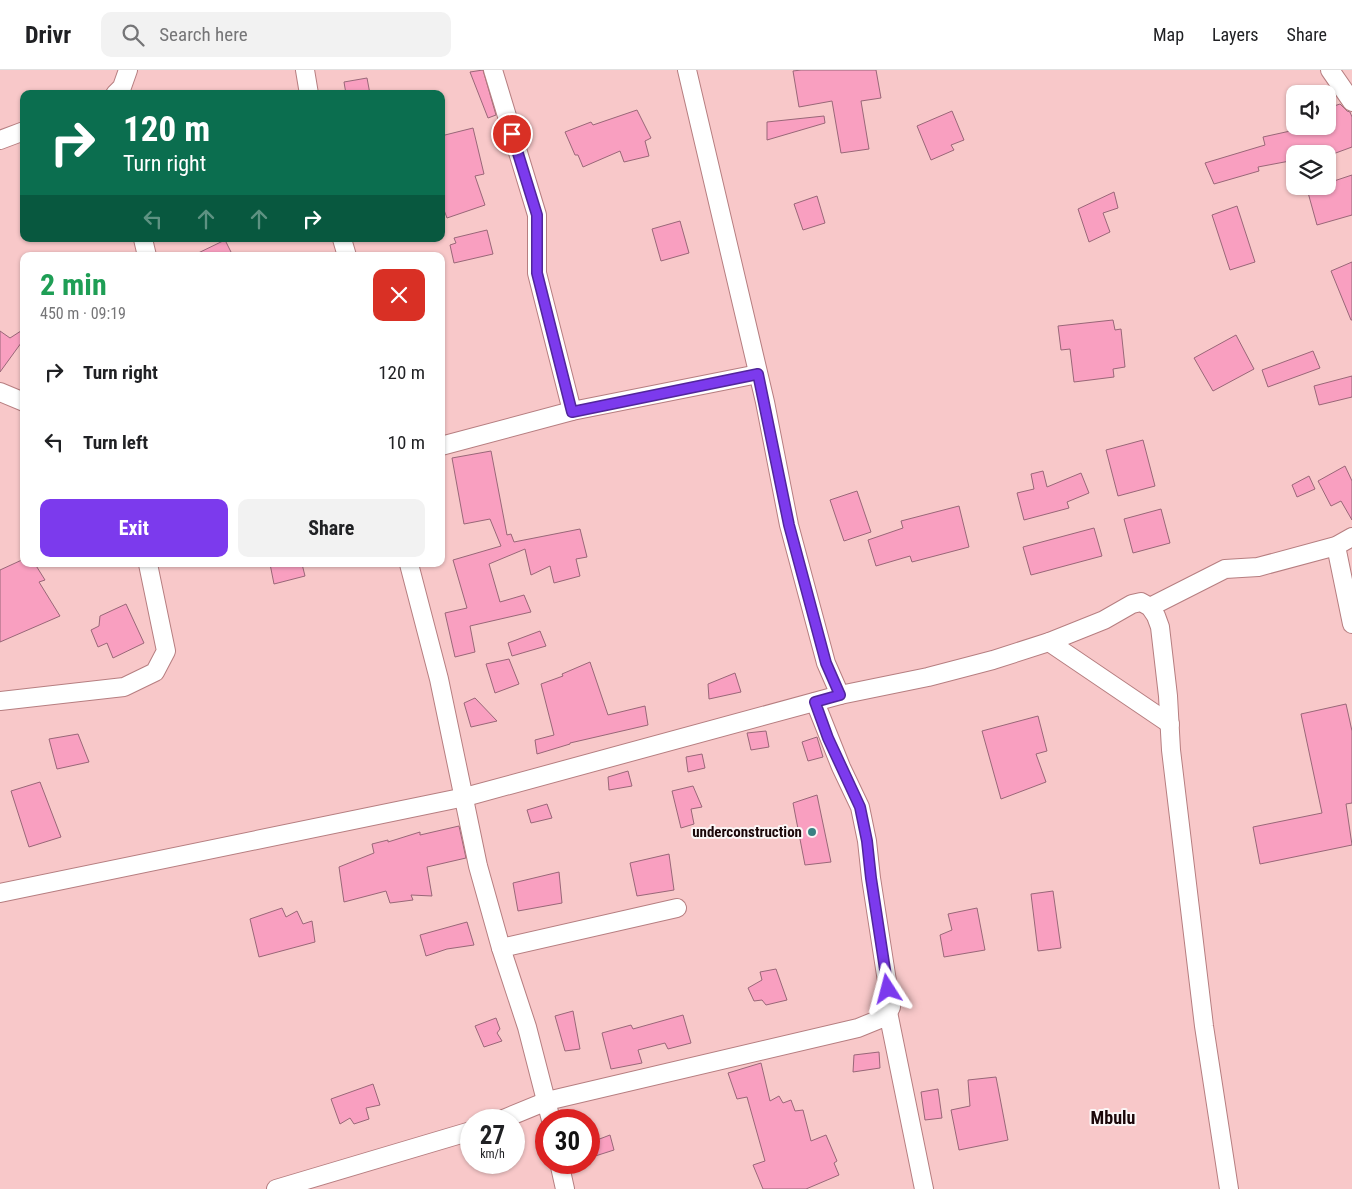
<!DOCTYPE html>
<html lang="en">
<head>
<meta charset="utf-8">
<style>
  body { margin:0; font-family:"Roboto Condensed",sans-serif; background:#f2f2f2; color:#202124; height:100vh; display:flex; flex-direction:column; font-size:19px; white-space:nowrap }
  * { box-sizing:border-box; margin:0 }
  p { font-size:16px; color:#757577 }
  .icon { flex:none; width:28px; height:28px; fill:none; stroke:currentColor; stroke-width:2; stroke-linecap:round; stroke-linejoin:round }
  .map { position:relative; flex:1; overflow:hidden }
  .sheet { position:absolute; left:20px; top:182px; width:425px; height:315px; display:flex; flex-direction:column; background:#fff; border-radius:10px; box-shadow:0 1px 4px #0004 }
  .sheet>* { flex:none }
  .hud { position:absolute; left:20px; top:20px; width:425px; height:152px; border-radius:10px; box-shadow:0 1px 4px #0004; background:#0b6e4f; color:#fff; overflow:hidden }
  .buttons { position:absolute; left:1286px; top:15px; display:grid; gap:10px }
  .buttons a { display:grid; place-items:center; width:50px; height:50px; border-radius:10px; background:#fff; box-shadow:0 1px 4px #0004; font-size:25px }
  .speed { position:absolute; left:460px; top:1039px; display:flex; gap:10px; font-size:25px; font-weight:700; text-align:center }
  .speed>* { display:grid; place-content:center; width:65px; height:65px; border-radius:50%; background:#fff; box-shadow:0 1px 4px #0004; line-height:1 }
  .speed small { font-size:12px; font-weight:400 }
  .speed .limit { border:8px solid #d22; background:#fff; color:#111 }
  .pin { position:absolute; display:grid; place-items:center; width:42px; height:42px; color:#fff; margin:-21px; border:2px solid #fff; border-radius:50%; box-shadow:0 1px 5px #0007 }
  .me { position:absolute; width:55px; margin:-28px; rotate:351deg; stroke-linejoin:round; filter:drop-shadow(0 0 4px #0008) }
  .turn { display:flex; align-items:center; gap:18px; height:105px; padding:0 20px; font-size:22px }
  .turn .icon { width:65px; height:65px; stroke-width:2.5 }
  .turn b { display:block; font-size:35px; line-height:42px }
  .lanes { display:flex; align-items:center; height:48px; padding:0 20px; background:#0003; justify-content:center; gap:25px; direction:ltr }
  .lanes .off { opacity:.35 }
  .round { display:grid; place-items:center; flex:none; width:52px; height:52px; border-radius:10px; background:#f2f2f2 }
  .summary { display:flex; align-items:center; justify-content:space-between; height:85px; padding:0 20px }
  h1 { font-size:30px; font-weight:700; line-height:38px; color:#1e9e55 }
  .primary-button { display:flex; gap:10px; margin-top:auto; padding:10px 20px }
  .primary-button a { flex:1; height:58px; border-radius:10px; background:#7c3aed; color:#fff; font-size:20px; font-weight:700; line-height:58px; text-align:center }
  .primary-button a+a { background:#f2f2f2; color:#202124 }
  ul { padding:0; list-style:none }
  li { display:flex; align-items:center; gap:15px; height:70px; padding:0 20px }
  li div { flex:1 }
  li b { display:block; font-size:19px }
  li em { font-style:normal }
  header { display:flex; align-items:center; gap:30px; box-sizing:border-box; height:70px; padding:0 25px; background:#fff; border-bottom:1px solid #e0e0e0 }
  header strong { font-size:24px }
  nav { display:flex; gap:28px; margin-inline-start:auto; font-size:18px }
  .search { width:350px; height:45px; background:#f2f2f2; display:flex; align-items:center; gap:12px; box-sizing:border-box; padding:0 18px; border-radius:10px; color:#757577; font-size:19px }
  .map>svg:first-child { display:block }
</style>
</head>
<body>
<header>
<strong>Drivr</strong>
<div class="search"><svg class="icon" aria-label="search" viewBox="0 0 24 24"><circle cx="10" cy="10" r="6"/><path d="M15 15l6 6"/></svg>Search here</div>
<nav><a>Map</a><a>Layers</a><a>Share</a></nav>
</header>
<div class="map">
<svg width="1352" height="1119" viewBox="0 0 1352 1119">
  <rect width="100%" height="100%" fill="#f8c8c9"/>
  <g fill="#f99fc0" stroke="#996778">
    <path d="M483 0 496 45 488 48 470 2Z"/>
    <path d="M801 0H876L881 28 861 31 869 79 841 83 832 31 799 37 793 1Z"/>
    <path d="M367 8 370 24H346L344 12Z"/>
    <path d="M1340 34 1347 41 1350 42 1352 47V77L1333 84H1295V90L1258 97 1259 101 1214 114 1205 93 1265 75 1263 67 1313 56H1328V38Z"/>
    <path d="M637 40 651 68 645 71 649 86 624 92 620 81 583 97 578 85H575L565 62 591 52 593 55Z"/>
    <path d="M952 41 964 70 951 75 954 80 931 90 917 56Z"/>
    <path d="M824 46 825 53 767 70V52Z"/>
    <path d="M473 58 484 104 475 106 485 135 447 148 444 140 441 141V66Z"/>
    <path d="M1352 105V145L1317 155 1307 119 1316 116H1328V113Z"/>
    <path d="M1114 122 1118 138 1103 143 1110 162 1089 172 1078 139Z"/>
    <path d="M817 126 825 153 803 160 794 134Z"/>
    <path d="M1237 136 1255 192 1230 200 1212 145Z"/>
    <path d="M680 151 689 183 661 191 652 159Z"/>
    <path d="M487 160 493 184 454 193 450 175 456 173 454 168Z"/>
    <path d="M225 170 233 186H192Z"/>
    <path d="M1352 192V250H1351L1331 201Z"/>
    <path d="M1113 250 1115 260 1121 259 1125 297 1113 299 1114 307 1074 312 1070 279 1061 280 1058 256Z"/>
    <path d="M24 259V269L0 302V261L10 268Z"/>
    <path d="M1236 265 1254 299 1213 321 1194 288Z"/>
    <path d="M1313 281 1320 298 1268 317 1262 300Z"/>
    <path d="M1352 306V327L1319 335 1314 316Z"/>
    <path d="M1143 370 1155 416 1118 426 1106 380Z"/>
    <path d="M491 381 507 465 511 464 514 472 580 459 587 487 576 489 580 506 554 513 550 496 531 505 525 479 489 494 500 532 524 525 531 542 470 556 475 582 455 587 445 543 467 538 453 490 501 476 490 449 464 454 452 388Z"/>
    <path d="M1345 396 1352 411V450L1341 431 1331 436 1318 411Z"/>
    <path d="M1043 401 1047 417 1081 403 1089 423 1067 432 1069 438 1024 450 1017 423 1034 419 1031 404Z"/>
    <path d="M1309 406 1315 419 1297 427 1292 415Z"/>
    <path d="M857 421 871 462 844 471 830 430Z"/>
    <path d="M959 436 969 477 912 492 910 486 876 496 868 470 903 458 901 451Z"/>
    <path d="M1161 439 1170 473 1133 483 1124 449Z"/>
    <path d="M1094 458 1102 486 1031 505 1023 477Z"/>
    <path d="M24 489V494H35L45 510 39 512 60 546 0 572V500Z"/>
    <path d="M270 494H302L305 506 274 514Z"/>
    <path d="M126 534 144 573 113 588 107 573 98 577 91 560 99 556 100 546Z"/>
    <path d="M540 561 546 576 512 586 508 573Z"/>
    <path d="M509 589 519 614 495 623 486 594Z"/>
    <path d="M590 592 608 645 645 636 648 655 570 673V674L537 684 535 670 554 665 541 614 563 606 562 604Z"/>
    <path d="M735 603 741 622 709 629 708 614Z"/>
    <path d="M475 628 497 651 471 657 464 633Z"/>
    <path d="M1346 634 1352 661V733L1346 734 1352 775 1260 794 1253 757 1322 743 1301 644Z"/>
    <path d="M1038 646 1047 681 1036 684 1046 712 1001 729 982 661Z"/>
    <path d="M766 661 769 677 751 680 747 663Z"/>
    <path d="M78 664 89 692 57 699 49 669Z"/>
    <path d="M817 667 823 687 808 691 802 672Z"/>
    <path d="M702 684 705 698 688 702 686 687Z"/>
    <path d="M628 701 632 716 609 720 608 707Z"/>
    <path d="M40 712 61 767 29 777 11 721Z"/>
    <path d="M693 716 702 737 691 739 694 754 681 758 672 721Z"/>
    <path d="M817 725 831 792 805 795 793 733Z"/>
    <path d="M547 734 552 748 531 753 527 740Z"/>
    <path d="M459 756 466 788 427 797 432 826 411 825 413 830 390 833 386 821 344 832 339 797 374 783 372 774 388 770V772L420 762V765Z"/>
    <path d="M669 784 674 820 637 826 630 793Z"/>
    <path d="M559 802 562 833 518 841 513 813Z"/>
    <path d="M1053 821 1061 878 1038 881 1031 824Z"/>
    <path d="M282 838 286 847 297 841 303 854 312 851 315 872 259 887 250 849Z"/>
    <path d="M977 838 985 880 944 887 940 865 952 860 948 844Z"/>
    <path d="M467 852 474 875 447 879 426 886 420 865Z"/>
    <path d="M776 899 787 930 766 935 762 930 754 931 748 918 762 910 760 902Z"/>
    <path d="M573 941 580 979 565 981 555 946Z"/>
    <path d="M683 945 691 973 668 979 665 973 638 980 642 993 611 999 602 963 631 955 633 959Z"/>
    <path d="M496 948 500 959 497 963 502 971 484 977 475 956Z"/>
    <path d="M879 982 880 998 853 1002 854 985Z"/>
    <path d="M761 993 770 1031 779 1026 783 1033 791 1030 795 1041 803 1040 811 1071 826 1065 837 1091 834 1093 839 1105 806 1119H763L753 1095 765 1091 747 1027 737 1029 728 1003Z"/>
    <path d="M996 1007 1008 1070 959 1080 951 1040 970 1036 968 1010Z"/>
    <path d="M373 1014 380 1035 366 1038 369 1049 354 1054 350 1048 340 1054 331 1029Z"/>
    <path d="M938 1019 942 1048 925 1050 921 1022Z"/>
    <path d="M610 1065 614 1080 589 1088V1073Z"/>
  </g>
  <g fill="none" stroke-linecap="round" stroke-linejoin="round">
    <defs>
      <g id="minor">
        <path d="M305 0 309 24"/>
        <path d="M493 0 537 145V203L572 341"/>
        <path d="M687 0 765 332 789 455 826 593 840 625"/>
        <path d="M1330 0 1352 32"/>
        <path d="M115 24 122 17 128 0"/>
        <path d="M0 70 24 61"/>
        <path d="M143 169 147 186"/>
        <path d="M342 169 347 186"/>
        <path d="M0 322 24 332"/>
        <path d="M441 376 572 341 758 304"/>
        <path d="M1336 476 1352 554"/>
        <path d="M409 494 439 609 478 796 501 878 527 957 551 1050"/>
        <path d="M1150 537 1225 499 1258 497 1336 476 1352 467"/>
        <path d="M1049 572 1170 654"/>
        <path d="M0 631 124 617 155 602 166 581 148 494"/>
        <path d="M0 823 465 727 840 625 928 607 993 590 1049 572 1104 550 1132 534 1141 532 1150 537 1156 546 1160 557 1168 626 1171 680 1204 956 1229 1119"/>
        <path d="M501 878 677 838"/>
        <path d="M888 942 924 1119"/>
        <path d="M501 1050 547 1031 858 958 885 947 891 937 871 808 867 771 860 737 841 697 815 632"/>
        <path d="M559 1092 565 1119"/>
        <path d="M276 1119 471 1061"/>
      </g>
    </defs>
    <use href="#minor" stroke="#b67e80" stroke-width="20"/>
    <use href="#minor" stroke="#fff" stroke-width="18"/>
  </g>
  <g fill="none" stroke-linecap="round" stroke-linejoin="round">
    <defs>
      <path id="route" d="M512 64 537 145V203L572 342 758 304 789 455 826 593 840 625 815 632 828 668 860 737 867 771 871 808 888 919"/>
    </defs>
    <use href="#route" stroke="#51269a" stroke-width="12"/>
    <use href="#route" stroke="#7c3aed" stroke-width="9"/>
  </g>
  <circle fill="#398183" stroke="#fbf5f5" stroke-width="2" cx="812" cy="762" r="5"/>
  <g text-anchor="middle" stroke-width="4" stroke-linejoin="round" paint-order="stroke">
    <g font-size="15" font-weight="bold" fill="#1b0709" stroke="#fbf5f5" text-anchor="end">
      <text x="802" y="767">underconstruction</text>
    </g>
    <g font-size="18" font-weight="bold" fill="#1b0709" stroke="#fbf5f5">
      <text x="1113" y="1054">Mbulu</text>
    </g>
  </g>
</svg>
<div class="buttons">
<a><svg class="icon" aria-label="sound" viewBox="0 0 24 24"><path d="M4 9h4l5-4v14l-5-4H4zM17 9q2 3 0 6"/></svg></a>
<a><svg class="icon" aria-label="layers" viewBox="0 0 24 24"><path d="M12 4l9 5-9 5-9-5zM3 14l9 5 9-5"/></svg></a>
</div>
<div class="speed"><div>27<small>km/h</small></div><div class="limit">30</div></div>
<div class="pin" style="left:512px;top:64px;background:#d93025"><svg class="icon" aria-label="arrive" viewBox="0 0 24 24"><path d="M6 21V4h12l-3 4 3 4H6"/></svg></div>
<svg class="me" style="left:888px;top:919px" viewBox="-20 -20 40 40"><path d="M0-17L14 15 0 8-14 15z" fill="#7c3aed" stroke="#fff" stroke-width="4"/></svg>
<div class="hud">
<div class="turn"><svg class="icon" aria-label="right" viewBox="0 0 24 24"><path d="M7 20v-9h11M14 6l5 5-5 5"/></svg><div><b>120 m</b>Turn right</div></div>
<div class="lanes"><svg class="icon off" aria-label="left" viewBox="0 0 24 24"><path d="M17 20v-9H6M10 6l-5 5 5 5"/></svg><svg class="icon off" aria-label="ahead" viewBox="0 0 24 24"><path d="M12 20V5M6 11l6-6 6 6"/></svg><svg class="icon off" aria-label="ahead" viewBox="0 0 24 24"><path d="M12 20V5M6 11l6-6 6 6"/></svg><svg class="icon" aria-label="right" viewBox="0 0 24 24"><path d="M7 20v-9h11M14 6l5 5-5 5"/></svg></div>
</div>
<section class="sheet">
<div class="summary"><div><h1>2 min</h1><p>450 m · 09:19</p></div><a class="round" style="background:#d93025;color:#fff"><svg class="icon" aria-label="close" viewBox="0 0 24 24"><path d="M6 6l12 12M18 6L6 18"/></svg></a></div>
<ul>
<li><svg class="icon" aria-label="right" viewBox="0 0 24 24"><path d="M7 20v-9h11M14 6l5 5-5 5"/></svg><div><b>Turn right</b></div><em>120 m</em></li>
<li><svg class="icon" aria-label="left" viewBox="0 0 24 24"><path d="M17 20v-9H6M10 6l-5 5 5 5"/></svg><div><b>Turn left</b></div><em>10 m</em></li>
</ul>
<div class="primary-button"><a>Exit</a><a>Share</a></div>
</section>
</div>
</body>
</html>
